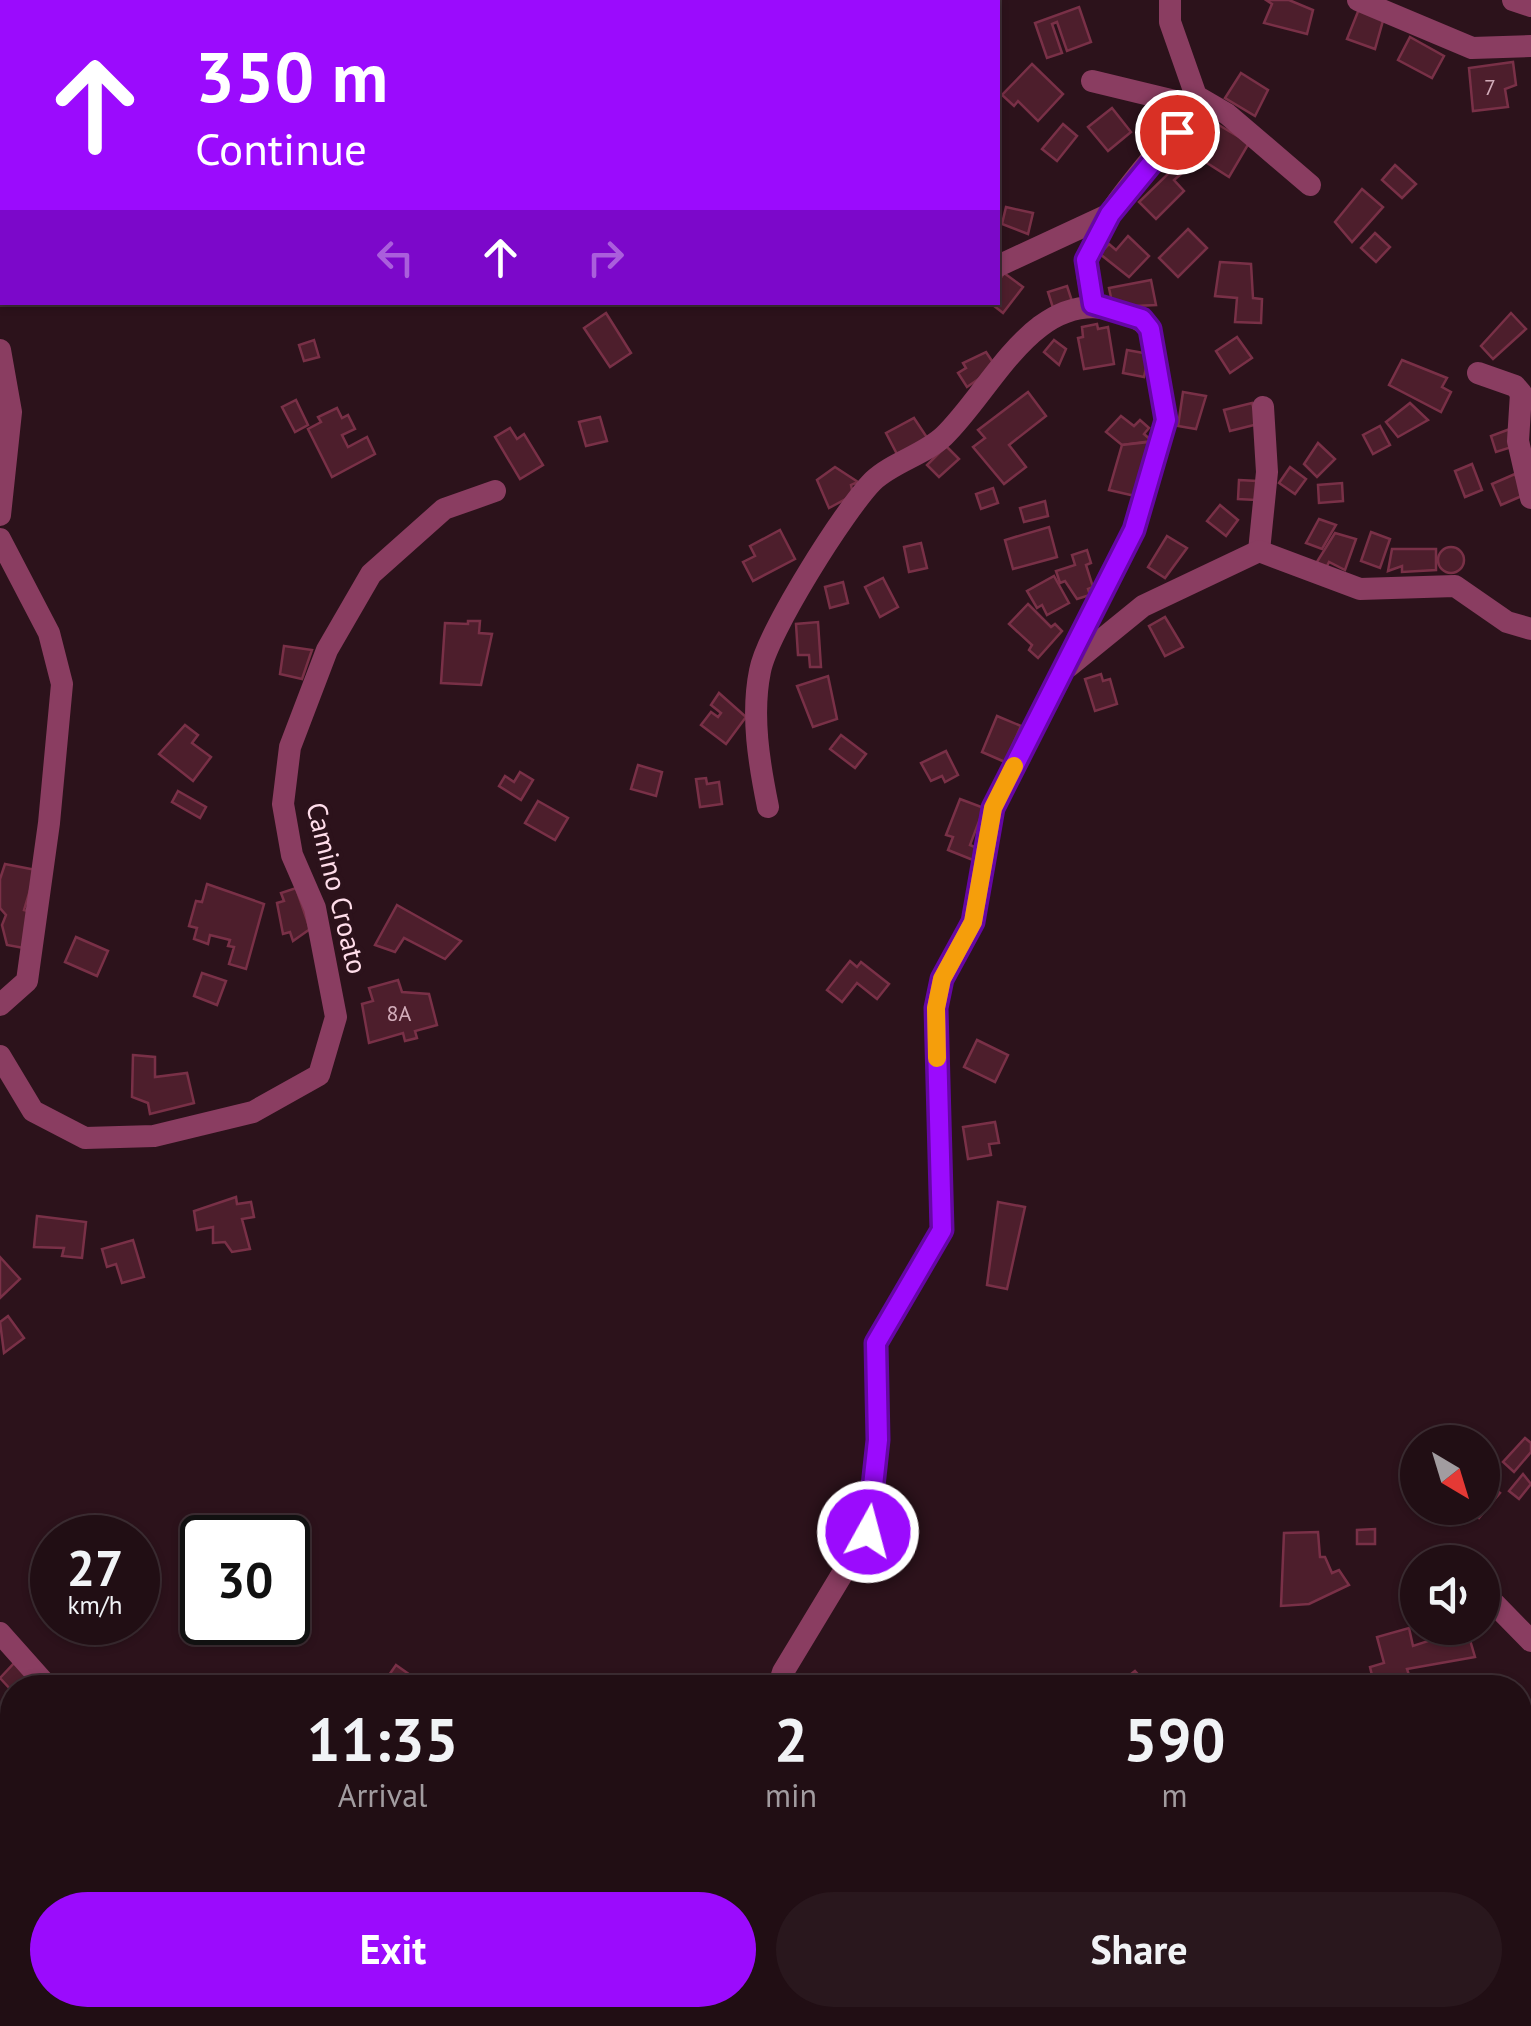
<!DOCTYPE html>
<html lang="en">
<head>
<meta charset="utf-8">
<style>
  body { margin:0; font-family:"PT Sans",sans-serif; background:#29171d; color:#f1f3f6; height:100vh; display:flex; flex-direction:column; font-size:38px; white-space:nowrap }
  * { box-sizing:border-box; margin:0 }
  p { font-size:32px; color:#a29ca0 }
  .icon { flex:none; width:55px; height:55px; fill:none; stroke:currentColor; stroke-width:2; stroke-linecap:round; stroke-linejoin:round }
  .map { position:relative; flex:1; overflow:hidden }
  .sheet { position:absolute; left:0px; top:1675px; width:1532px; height:352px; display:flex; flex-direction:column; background:#210e14; border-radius:40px 40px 0 0; box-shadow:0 2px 8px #0004,0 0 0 2px #3e2e34 }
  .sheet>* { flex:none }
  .banner { position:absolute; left:0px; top:0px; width:1000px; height:305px; box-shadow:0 2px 8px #0004,0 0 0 2px #3e2e34; background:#9b0bfd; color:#fff; overflow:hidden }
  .needle { width:65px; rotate:142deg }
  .buttons { position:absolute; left:1400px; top:1425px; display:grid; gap:20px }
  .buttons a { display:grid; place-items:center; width:100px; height:100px; border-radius:50%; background:#210e14; box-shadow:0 2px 8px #0004,0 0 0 2px #3e2e34; font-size:50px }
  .speed { position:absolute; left:30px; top:1515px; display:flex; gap:20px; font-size:50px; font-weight:700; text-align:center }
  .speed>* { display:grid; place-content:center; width:130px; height:130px; border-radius:50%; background:#210e14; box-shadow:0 2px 8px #0004,0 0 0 2px #3e2e34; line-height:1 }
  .speed small { font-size:25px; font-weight:400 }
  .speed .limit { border:5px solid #111; border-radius:15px; background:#fff; color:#111 }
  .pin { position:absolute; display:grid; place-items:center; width:85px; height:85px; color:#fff; margin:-42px; border:5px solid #fff; border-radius:50%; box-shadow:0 2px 10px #0007 }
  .me { position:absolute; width:110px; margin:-55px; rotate:7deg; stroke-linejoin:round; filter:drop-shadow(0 0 8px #0008) }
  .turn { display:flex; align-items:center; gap:35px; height:210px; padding:0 30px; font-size:45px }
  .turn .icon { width:130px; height:130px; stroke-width:2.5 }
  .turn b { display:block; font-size:70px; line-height:85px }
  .lanes { display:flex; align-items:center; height:95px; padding:0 30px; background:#0003; justify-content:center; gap:50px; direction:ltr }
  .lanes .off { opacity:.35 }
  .eta { display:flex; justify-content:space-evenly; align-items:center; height:170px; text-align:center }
  .eta b { font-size:60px; font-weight:600; line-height:70px }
  .primary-button { display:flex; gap:20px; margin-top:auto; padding:20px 30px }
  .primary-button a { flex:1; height:115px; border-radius:60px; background:#9b0bfd; color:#fff; font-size:40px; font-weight:600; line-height:115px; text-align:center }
  .primary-button a+a { background:#29171d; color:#f1f3f6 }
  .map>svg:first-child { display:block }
</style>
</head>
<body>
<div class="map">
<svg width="1531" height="2026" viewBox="0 0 1531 2026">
  <rect width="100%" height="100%" fill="#2c121b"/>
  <g fill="#4d1e2c" stroke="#793047" stroke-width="2.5">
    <path d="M1266 0H1289L1313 10 1307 34 1264 23 1272 4Z"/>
    <path d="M1079 7 1091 42 1067 51 1057 22 1052 24 1062 53 1047 58 1035 23Z"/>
    <path d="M1359 9 1384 17 1375 49 1347 39Z"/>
    <path d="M1410 37 1444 56 1432 78 1398 60Z"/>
    <path d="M1513 62 1516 85 1505 89 1508 107 1473 111 1469 68Z"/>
    <path d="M1032 64 1063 94 1038 121 1018 101 1014 106 1002 95Z"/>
    <path d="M1241 73 1268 90 1255 116 1225 98Z"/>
    <path d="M1112 108 1131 132 1108 151 1088 127Z"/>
    <path d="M1212 121 1249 143 1229 177 1204 161 1211 148 1200 141Z"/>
    <path d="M1063 124 1077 136 1057 161 1042 149Z"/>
    <path d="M1395 165 1416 184 1402 198 1382 180Z"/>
    <path d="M1175 167 1181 174 1174 180 1184 191 1156 219 1139 202Z"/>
    <path d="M1362 189 1383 207 1352 242 1335 222Z"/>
    <path d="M1006 207 1033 213 1028 234 1002 224Z"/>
    <path d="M1188 229 1207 248 1178 277 1159 258Z"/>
    <path d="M1375 233 1390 247 1376 262 1361 248Z"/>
    <path d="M1128 236 1149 256 1129 277 1100 254 1109 244 1116 250Z"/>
    <path d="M1220 262 1251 264 1253 298 1262 299 1261 323 1235 322 1237 298 1215 296Z"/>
    <path d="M1004 273 1023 287 1003 313 989 302H998V282Z"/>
    <path d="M1151 280 1156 305 1113 307 1109 288Z"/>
    <path d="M1067 286 1073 304 1054 311 1048 292Z"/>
    <path d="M606 313 631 353 610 367 584 328Z"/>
    <path d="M1511 313 1526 329 1493 359 1481 346Z"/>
    <path d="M1097 324 1098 329 1108 327 1114 364 1084 369 1078 338 1083 337 1082 327Z"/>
    <path d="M1237 337 1252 358 1230 373 1216 351Z"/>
    <path d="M314 340 319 357 304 361 299 345Z"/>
    <path d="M1054 340 1066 349 1059 365 1044 352Z"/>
    <path d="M1127 350 1149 354 1144 377 1123 373Z"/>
    <path d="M986 352 996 367 967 387 958 373 966 368 963 363Z"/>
    <path d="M1402 360 1447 378 1442 387 1451 392 1441 412 1389 385Z"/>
    <path d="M1028 392 1046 416 1009 445 1026 467 1004 484 973 447 985 438 978 430Z"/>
    <path d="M1183 392 1206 396 1196 429 1178 426Z"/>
    <path d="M296 400 308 425 295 432 282 407Z"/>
    <path d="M1252 403 1258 424 1230 431 1224 410Z"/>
    <path d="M1410 403 1428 420 1398 437 1386 422Z"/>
    <path d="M337 408 342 418 348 415 355 429 342 435 348 447 367 437 375 454 332 477 308 429 321 422 318 417Z"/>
    <path d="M1121 416 1134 426 1140 420 1149 428 1144 434 1152 441 1122 445 1106 432Z"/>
    <path d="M600 417 607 441 586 446 579 422Z"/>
    <path d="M914 418 928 439 898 456 886 433Z"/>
    <path d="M1380 426 1390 445 1373 454 1363 435Z"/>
    <path d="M510 428 517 439 524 434 543 465 520 479 495 437Z"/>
    <path d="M1510 429 1515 446 1496 452 1491 436Z"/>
    <path d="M1149 442 1135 496 1109 490 1122 445Z"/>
    <path d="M1318 443 1335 459 1317 477 1304 464Z"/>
    <path d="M946 446 959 459 939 477 927 465Z"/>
    <path d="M1472 464 1482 490 1465 497 1455 471Z"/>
    <path d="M835 467 858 482 851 485 853 495 829 508 817 480Z"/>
    <path d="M1290 467 1306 479 1295 494 1279 483Z"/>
    <path d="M1515 474 1524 495 1501 505 1492 484Z"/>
    <path d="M1239 480 1257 481 1256 500 1238 499Z"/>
    <path d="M1342 483 1343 501 1319 503 1318 485Z"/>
    <path d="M993 488 998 503 981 509 976 494Z"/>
    <path d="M1045 501 1048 516 1024 522 1020 508Z"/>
    <path d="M1220 505 1238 520 1226 536 1207 521Z"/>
    <path d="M1319 519 1336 525 1322 549 1306 543Z"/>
    <path d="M1049 527 1057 557 1013 569 1005 540Z"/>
    <path d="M780 530 795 559 753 581 743 562 755 556 750 546Z"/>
    <path d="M1371 532 1390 539 1380 568 1361 561Z"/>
    <path d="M1335 533 1356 539 1345 570 1329 562 1325 570 1315 565Z"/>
    <path d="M1167 536 1187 548 1165 578 1148 567Z"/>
    <path d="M921 543 927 568 909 572 904 547Z"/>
    <circle cx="1451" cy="560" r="13"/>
    <path d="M1392 549H1436V570L1402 572V566L1388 571Z"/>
    <path d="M1087 550 1091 563 1086 565 1093 587 1088 589 1090 595 1077 599 1065 581 1060 583 1056 571 1075 565 1072 555Z"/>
    <path d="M1054 576 1069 603 1047 615 1042 605 1037 608 1027 591Z"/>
    <path d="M883 578 898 607 880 617 865 587Z"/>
    <path d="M843 582 848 603 830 608 825 587Z"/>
    <path d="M1028 604 1051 627 1055 624 1062 631 1038 658 1029 650 1032 645 1009 624Z"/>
    <path d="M1165 617 1183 647 1165 656 1149 626Z"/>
    <path d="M468 621H480L479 633 492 634 481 685 441 683 445 623 468 624Z"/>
    <path d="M818 622 821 667H810L809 655H798L796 624Z"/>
    <path d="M284 646 312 650 302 679 280 674Z"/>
    <path d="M1101 674 1103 681 1110 679 1117 704 1095 711 1085 679Z"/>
    <path d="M828 676 837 719 813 727 797 686Z"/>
    <path d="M719 693 746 717 726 744 701 725 711 712 718 717 721 713 711 705Z"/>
    <path d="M997 716 1021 726 1005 762 982 752Z"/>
    <path d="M185 725 198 735 192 743 211 757 193 781 159 754Z"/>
    <path d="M841 735 866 754 855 768 830 749Z"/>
    <path d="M946 751 958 775 945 782 942 776 931 781 921 763Z"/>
    <path d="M638 765 662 772 656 796 631 789Z"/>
    <path d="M520 772 533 780 521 800 499 786 505 776 514 782Z"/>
    <path d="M706 778 707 784 719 782 722 804 700 807 696 779Z"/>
    <path d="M178 791 206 807 200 818 172 802Z"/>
    <path d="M960 799 984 808 970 845 977 848 973 860 948 850 953 837 946 835Z"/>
    <path d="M538 801 568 818 555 840 525 823Z"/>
    <path d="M5 864 36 870 24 910 32 912 24 948 7 945 2 925 6 915 0 908V879Z"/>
    <path d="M207 884 264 904 246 969 229 964 234 947 228 946 230 940 210 935 208 944 194 939 197 928 189 926 196 901 202 902Z"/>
    <path d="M296 888 310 929 293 941 290 932 283 934 277 903 284 901 281 893Z"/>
    <path d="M397 905 461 941 445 959 404 938 395 952 375 945Z"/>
    <path d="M76 937 108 951 97 976 65 962Z"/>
    <path d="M850 961 857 967 861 962 889 984 877 999 857 983 842 1002 827 990Z"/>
    <path d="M202 973 226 981 217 1005 194 996Z"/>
    <path d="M398 980 402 992 429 994 437 1025 415 1031 417 1038 405 1041 403 1033 369 1043 362 1004 373 1001 369 988Z"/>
    <path d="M977 1040 1008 1055 995 1082 964 1067Z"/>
    <path d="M133 1055 155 1057V1077L187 1073 194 1103 150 1114 148 1103 132 1097Z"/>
    <path d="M995 1122 999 1143 989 1144 991 1155 968 1159 963 1127Z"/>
    <path d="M236 1197 237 1204 251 1202 254 1217 242 1219 250 1249 232 1252 225 1242 213 1243V1227L197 1230 194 1211Z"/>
    <path d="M998 1202 1025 1207 1007 1289 987 1285Z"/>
    <path d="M37 1216 86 1222 82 1258 62 1256 64 1248 34 1247Z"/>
    <path d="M133 1240 144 1277 122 1283 116 1264 107 1267 102 1249Z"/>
    <path d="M0 1257 20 1279 0 1298Z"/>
    <path d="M8 1316 24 1338 4 1353 0 1322Z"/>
    <path d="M1525 1438 1531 1443V1452L1514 1472 1503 1462Z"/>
    <path d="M1523 1474 1531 1484 1519 1499 1509 1491Z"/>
    <path d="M1485 1481 1500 1493 1479 1518 1468 1508H1482Z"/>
    <path d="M1375 1529V1544H1357V1530Z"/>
    <path d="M1318 1532 1320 1557H1325L1332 1573 1339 1570 1349 1585 1309 1604 1281 1606 1284 1533Z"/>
    <path d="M1409 1628 1413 1646 1459 1631 1462 1642 1470 1640 1475 1657 1407 1669 1409 1675 1374 1684 1370 1667 1384 1663 1377 1637Z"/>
    <path d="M18 1659 42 1688H12V1691L0 1678Z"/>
    <path d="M396 1665 423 1684 420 1688H380Z"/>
    <path d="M1135 1671 1147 1684 1157 1678 1164 1688H1113Z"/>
    <path d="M1 2009 30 2024 29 2026H0Z"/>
    <path d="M72 2015H98L94 2022 100 2026H66Z"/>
    <path d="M685 2015H749L751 2018 738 2026H692Z"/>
    <path d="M816 2015H875L876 2023 818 2026Z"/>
  </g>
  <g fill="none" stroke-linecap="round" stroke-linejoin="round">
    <g stroke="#8a3d61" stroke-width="22">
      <path d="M1358 0 1472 48 1531 46"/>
      <path d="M1513 0 1531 6"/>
      <path d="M1092 81 1183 103 1196 96 1227 114 1310 185"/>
      <path d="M998 266 1110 214"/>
      <path d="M1093 304C1091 291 1084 270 1088 258 1105 200 1167 151 1196 96L1170 22V0"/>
      <path d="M0 350 11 412 0 515"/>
      <path d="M1478 373 1515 386 1521 393 1518 441 1531 498"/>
      <path d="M0 539 49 633 62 684 49 823 27 981 0 1005"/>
      <path d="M1259 551 1267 472 1263 407"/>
      <path d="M1068 667 1143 606 1259 551 1360 589 1455 586 1507 622 1531 629"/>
      <path d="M768 807C759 763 751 715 760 671 767 633 845 509 873 481 893 462 924 455 944 436 993 389 1035 286 1117 311 1131 316 1140 318 1150 329L1166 420 1134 531 993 808 973 922 942 979 936 1008 942 1230 876 1343 878 1441 867 1533 783 1672 778 1688"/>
      <path d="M0 1056 33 1111 85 1138 154 1136 253 1112 319 1075 336 1017 315 908 292 855 283 804 290 747 327 650 371 574 444 509 495 491"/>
      <path d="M1482 1591 1531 1641"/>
      <path d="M0 1633 49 1688"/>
      <path d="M773 2015 775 2026"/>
      <path d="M47 2026 54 2015"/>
    </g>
  </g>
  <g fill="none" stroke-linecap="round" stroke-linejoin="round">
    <defs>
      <path id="route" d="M868 1532 878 1440 876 1343 942 1230 936 1008 942 979 973 922 993 808 1134 530 1166 420 1150 329 1142 319 1093 304 1086 260 1110 214 1177 132"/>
    </defs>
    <use href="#route" stroke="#6507a4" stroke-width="25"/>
    <use href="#route" stroke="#9b0bfd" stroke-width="18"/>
    <path stroke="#f59e0b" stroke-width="18" d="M937 1058 936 1008 942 979 973 922 993 808 1014 766"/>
  </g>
  <g text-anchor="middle" stroke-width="9" stroke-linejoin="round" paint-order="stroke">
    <g font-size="22" fill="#d2adba">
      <text x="1490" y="95">7</text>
      <text x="399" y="1021">8A</text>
    </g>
    <g font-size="28" fill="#ffddea" stroke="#2c121b">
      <text transform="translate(337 888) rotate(76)" y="10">Camino Croato</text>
    </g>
  </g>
</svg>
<div class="buttons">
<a><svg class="needle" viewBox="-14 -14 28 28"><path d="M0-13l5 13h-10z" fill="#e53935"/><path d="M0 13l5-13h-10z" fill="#a29ca0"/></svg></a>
<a><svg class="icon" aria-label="sound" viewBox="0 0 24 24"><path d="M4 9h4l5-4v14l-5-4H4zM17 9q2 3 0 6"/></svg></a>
</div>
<div class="speed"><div>27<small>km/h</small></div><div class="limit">30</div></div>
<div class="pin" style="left:1177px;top:132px;background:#d93025"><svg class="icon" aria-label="arrive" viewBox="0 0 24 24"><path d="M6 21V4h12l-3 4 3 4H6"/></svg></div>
<svg class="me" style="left:868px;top:1532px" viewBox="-20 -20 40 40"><circle r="17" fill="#9b0bfd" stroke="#fff" stroke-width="3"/><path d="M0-11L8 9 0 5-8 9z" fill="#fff"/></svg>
<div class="banner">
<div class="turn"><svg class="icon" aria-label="ahead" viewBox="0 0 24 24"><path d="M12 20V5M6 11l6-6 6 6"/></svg><div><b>350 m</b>Continue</div></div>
<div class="lanes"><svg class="icon off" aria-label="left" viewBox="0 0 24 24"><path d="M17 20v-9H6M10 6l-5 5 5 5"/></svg><svg class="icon" aria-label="ahead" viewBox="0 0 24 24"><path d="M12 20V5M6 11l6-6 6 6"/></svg><svg class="icon off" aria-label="right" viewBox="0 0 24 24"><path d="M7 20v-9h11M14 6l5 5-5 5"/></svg></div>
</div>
<section class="sheet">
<div class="eta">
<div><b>11:35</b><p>Arrival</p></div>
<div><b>2</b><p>min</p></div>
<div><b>590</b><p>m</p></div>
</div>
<div class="primary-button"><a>Exit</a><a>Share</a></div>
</section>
</div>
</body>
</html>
